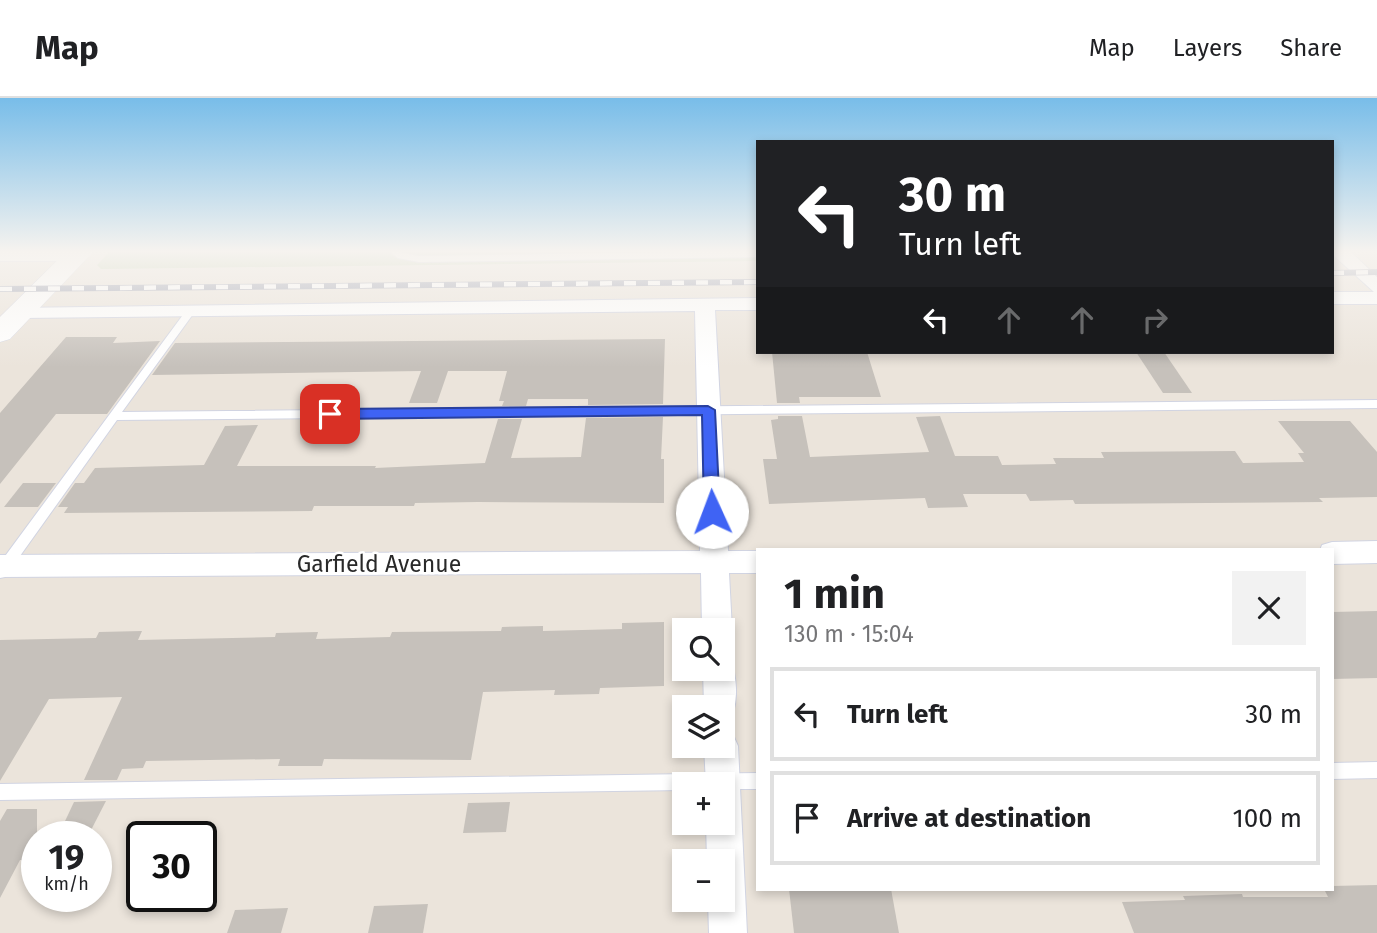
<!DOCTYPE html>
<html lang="en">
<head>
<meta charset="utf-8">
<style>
  body { margin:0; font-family:"Fira Sans",sans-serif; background:#f2f2f2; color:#202124; height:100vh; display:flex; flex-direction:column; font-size:26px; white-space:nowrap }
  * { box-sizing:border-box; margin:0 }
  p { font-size:23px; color:#757577 }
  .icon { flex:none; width:38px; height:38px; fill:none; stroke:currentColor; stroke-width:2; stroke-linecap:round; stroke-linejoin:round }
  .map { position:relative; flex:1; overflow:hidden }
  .sheet { position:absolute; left:756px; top:450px; width:578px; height:343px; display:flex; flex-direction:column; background:#fff; border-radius:0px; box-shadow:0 4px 10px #0003 }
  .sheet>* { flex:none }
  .guide { position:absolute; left:756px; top:42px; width:578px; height:214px; border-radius:0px; box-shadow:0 4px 10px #0003; background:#202124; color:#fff; overflow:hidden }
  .fabs { position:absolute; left:672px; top:520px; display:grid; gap:14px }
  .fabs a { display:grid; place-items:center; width:63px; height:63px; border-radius:0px; background:#fff; box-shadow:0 4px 10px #0003; font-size:35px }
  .speed { position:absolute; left:21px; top:723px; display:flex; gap:14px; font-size:35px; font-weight:700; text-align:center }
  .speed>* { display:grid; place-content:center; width:91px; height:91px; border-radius:50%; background:#fff; box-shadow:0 4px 10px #0003; line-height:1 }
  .speed small { font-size:18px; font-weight:400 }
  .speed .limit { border:4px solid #111; border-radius:10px; background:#fff; color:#111 }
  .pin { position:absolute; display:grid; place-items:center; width:60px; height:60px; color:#fff; margin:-30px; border-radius:14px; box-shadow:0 4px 10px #0006 }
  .me { position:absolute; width:77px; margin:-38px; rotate:358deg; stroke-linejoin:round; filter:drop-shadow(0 0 5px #0008) }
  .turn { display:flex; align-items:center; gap:24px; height:147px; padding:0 28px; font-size:32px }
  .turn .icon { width:91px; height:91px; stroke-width:2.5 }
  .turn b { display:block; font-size:49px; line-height:60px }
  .lanes { display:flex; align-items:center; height:66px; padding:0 28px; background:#0003; justify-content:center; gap:35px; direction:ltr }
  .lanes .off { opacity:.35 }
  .round { display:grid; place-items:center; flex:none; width:74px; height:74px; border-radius:0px; background:#f2f2f2 }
  .summary { display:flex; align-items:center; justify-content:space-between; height:119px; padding:0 28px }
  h1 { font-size:42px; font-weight:700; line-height:52px }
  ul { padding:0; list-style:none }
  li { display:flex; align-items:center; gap:21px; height:94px; margin:0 14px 10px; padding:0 14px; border:4px solid #e0e0e0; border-radius:0px }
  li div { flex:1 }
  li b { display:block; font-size:26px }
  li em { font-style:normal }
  header { display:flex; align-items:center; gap:42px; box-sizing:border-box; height:98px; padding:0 35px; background:#fff; border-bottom:2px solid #e0e0e0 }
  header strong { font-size:33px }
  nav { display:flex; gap:38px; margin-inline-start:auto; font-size:24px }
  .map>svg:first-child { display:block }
</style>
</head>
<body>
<header>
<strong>Map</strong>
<nav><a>Map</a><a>Layers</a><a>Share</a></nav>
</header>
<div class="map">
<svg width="1377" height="835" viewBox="0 0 1377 835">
  <rect width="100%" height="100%" fill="#ebe4db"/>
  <path fill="#c4d4b3" d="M111 152H758V163L101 171 97 167Z"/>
  <g fill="#c6c1bb">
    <path d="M66 239H117L113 245 160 243 107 316H56L0 386V315Z"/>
    <path d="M665 241 663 306 588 307V301H528L526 308H502L504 303H499L507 273H448L437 305H409L421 273 152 277 175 245Z"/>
    <path d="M772 254H867L881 299H799L800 305H777Z"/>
    <path d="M1136 254H1164L1192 295H1163Z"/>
    <path d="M778 318H802L810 359 929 354 916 319 940 318 955 358H998L1002 367 1056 366 1053 360H1104L1101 354 1235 353 1243 365 1304 364 1298 355H1304L1278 323H1350L1377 354V399L1319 400 1323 404 1075 406 1073 402 1030 403 1026 396H963L968 409 928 410 925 400 769 406 763 361H777L771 322 778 321Z"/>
    <path d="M663 319 661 361H664V405L478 404 415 405 414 408H314L312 413 64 415 68 409H58L75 385H84L95 370 204 367 225 328 258 327 237 368H376L375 370 485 365 498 321H522L511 360 581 359 586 320Z"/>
    <path d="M23 385H56L38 409H4Z"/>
    <path d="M1377 513V580L1332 581V514Z"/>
    <path d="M664 524V588L600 590 599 596 554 597 555 592 483 594 471 662 324 661 322 668H278L280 661 146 663 143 670 122 671 117 682H84L122 599 49 601 0 683V542L96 540 99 534 142 533 138 542 275 539 276 535 318 534 316 541 390 539 392 534 501 533 502 529 543 528V533L622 531V525Z"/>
    <path d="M106 703 88 738H58L74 704Z"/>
    <path d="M510 704 506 734 463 735 468 705Z"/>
    <path d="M7 711H37V751H30L24 762H20L0 800V723Z"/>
    <path d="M1377 787V835H1134L1122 804 1185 802 1183 798 1242 796 1243 799H1328L1324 791H1332V788Z"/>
    <path d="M789 791H891L899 835H794Z"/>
    <path d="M428 806 423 835H368L374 808Z"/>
    <path d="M288 810 281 835H227L235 812Z"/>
  </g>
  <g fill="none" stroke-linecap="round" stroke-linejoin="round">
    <defs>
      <g id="service">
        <path d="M387 152C398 152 408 157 419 158L758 153V159L419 164 398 160Z"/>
        <path d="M191 209 196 212 122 314 1377 302V310L117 322 5 479 0 480V465L188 210Z"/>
        <path d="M1377 664V680L1332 681V665Z"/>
        <path d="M758 675V691H723V686H684V692L0 702V686Z"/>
      </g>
      <g id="minor">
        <path d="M0 152H79L86 157 77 163H0Z"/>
        <path d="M1332 152H1349L1377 179V206H1332V194H1374L1332 156Z"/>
        <path d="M758 200V212H715L728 453H758V475H729L732 532 728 541 723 543V532H702L701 475 0 479V457L700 453 695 213 20 220 13 218 10 214 13 210Z"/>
        <path d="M1377 443V465L1332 466V452H1320L1322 447 1332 444Z"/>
        <path d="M723 558 729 560C737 577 739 603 731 619L723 623V609H704L703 570H723Z"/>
        <path d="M723 633 733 637 738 648 747 835H709L708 802H723V763H707L706 724H723V686H706L704 648H723Z"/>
      </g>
      <path id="secondary" d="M68 152H95L10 241 0 244V219Z"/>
    </defs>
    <use href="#service" stroke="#d1d4e2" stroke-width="2"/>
    <use href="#minor" stroke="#d1d4e2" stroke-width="2"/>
    <use href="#secondary" stroke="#d1d4e2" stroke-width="1"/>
    <use href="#service" fill="#fff" fill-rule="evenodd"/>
    <use href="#minor" fill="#fff" fill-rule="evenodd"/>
    <use href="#secondary" fill="#fff" fill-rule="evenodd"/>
    <defs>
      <g id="rail">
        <path d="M1332 175 1377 174"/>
        <path d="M0 191 758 184"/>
      </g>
    </defs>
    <use href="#rail" stroke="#9ea2b3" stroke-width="6"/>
    <use href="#rail" stroke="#fff" stroke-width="4.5" stroke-dasharray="12" stroke-linecap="butt"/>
  </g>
  <linearGradient id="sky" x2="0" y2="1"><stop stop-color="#78bde9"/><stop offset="0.57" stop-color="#f6f3ef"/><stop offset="1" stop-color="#f6f3ef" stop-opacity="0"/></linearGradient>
  <rect width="1377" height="269" fill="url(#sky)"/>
  <path fill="#3f63f4" stroke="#29409f" stroke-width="2" d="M708 308 715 312 720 414 712 419 704 414 702 317 330 321 323 316 330 311Z"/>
  <g text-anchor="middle" stroke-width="5" stroke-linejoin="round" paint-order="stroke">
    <g font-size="23" fill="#292929" stroke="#fff">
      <text x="379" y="474">Garfield Avenue</text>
    </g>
  </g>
</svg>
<div class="fabs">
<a><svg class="icon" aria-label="search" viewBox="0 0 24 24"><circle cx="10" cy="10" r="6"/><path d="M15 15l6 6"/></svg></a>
<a><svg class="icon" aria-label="layers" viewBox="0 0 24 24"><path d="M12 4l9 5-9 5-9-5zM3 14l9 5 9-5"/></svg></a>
<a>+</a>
<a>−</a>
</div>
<div class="speed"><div>19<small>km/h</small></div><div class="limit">30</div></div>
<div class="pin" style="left:330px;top:316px;background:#d93025"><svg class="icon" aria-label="arrive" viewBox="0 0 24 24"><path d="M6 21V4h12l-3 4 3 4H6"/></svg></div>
<svg class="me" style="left:712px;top:414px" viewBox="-20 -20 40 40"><circle r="19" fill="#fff"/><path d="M0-13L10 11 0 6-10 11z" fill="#3f63f4"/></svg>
<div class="guide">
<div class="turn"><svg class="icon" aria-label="left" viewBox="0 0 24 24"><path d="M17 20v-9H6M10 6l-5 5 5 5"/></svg><div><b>30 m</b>Turn left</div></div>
<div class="lanes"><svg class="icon" aria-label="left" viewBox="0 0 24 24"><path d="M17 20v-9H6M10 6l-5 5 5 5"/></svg><svg class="icon off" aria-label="ahead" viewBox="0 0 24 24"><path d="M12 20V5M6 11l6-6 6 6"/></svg><svg class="icon off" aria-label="ahead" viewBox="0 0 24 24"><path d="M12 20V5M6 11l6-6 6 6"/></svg><svg class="icon off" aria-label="right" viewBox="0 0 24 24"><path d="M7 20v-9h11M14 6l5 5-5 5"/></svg></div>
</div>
<section class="sheet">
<div class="summary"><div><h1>1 min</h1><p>130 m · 15:04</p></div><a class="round"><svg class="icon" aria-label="close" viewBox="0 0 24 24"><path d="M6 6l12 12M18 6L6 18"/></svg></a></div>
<ul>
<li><svg class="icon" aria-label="left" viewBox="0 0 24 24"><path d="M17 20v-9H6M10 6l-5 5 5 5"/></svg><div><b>Turn left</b></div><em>30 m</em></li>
<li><svg class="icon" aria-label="arrive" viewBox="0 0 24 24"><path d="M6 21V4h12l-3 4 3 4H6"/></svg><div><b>Arrive at destination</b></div><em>100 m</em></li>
</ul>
</section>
</div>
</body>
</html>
